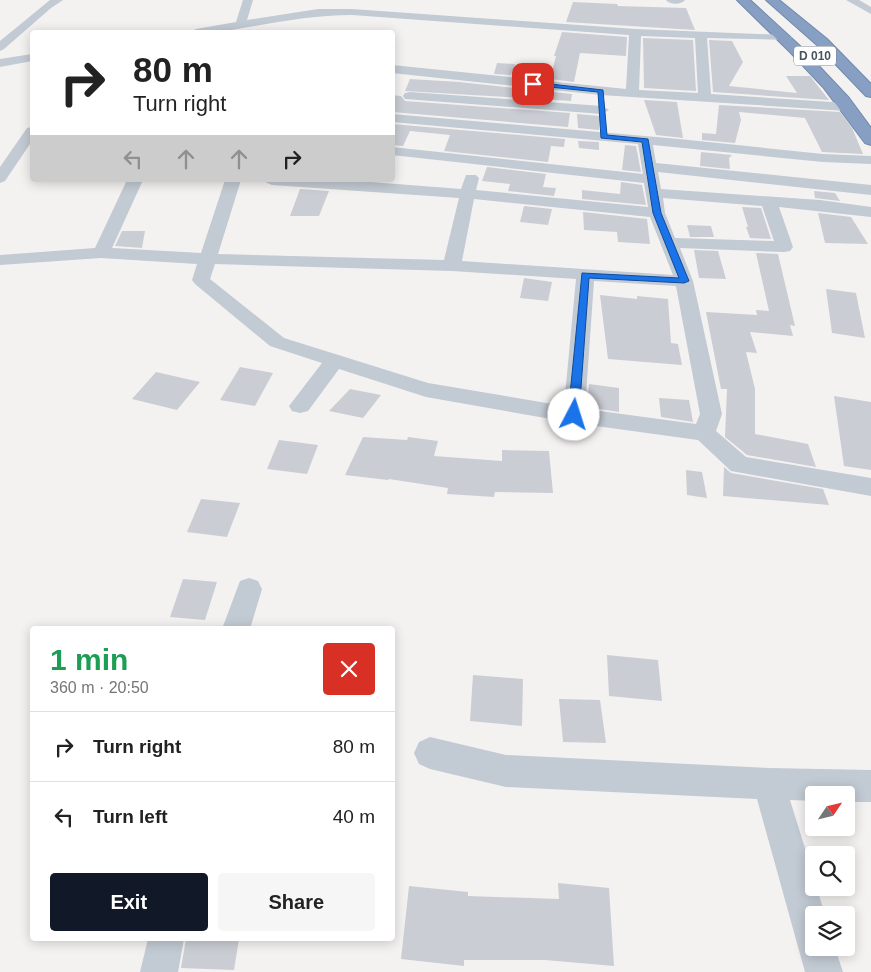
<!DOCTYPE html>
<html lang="en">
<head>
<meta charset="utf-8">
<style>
  body { margin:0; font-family:Helvetica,sans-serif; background:#f6f6f6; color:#222; height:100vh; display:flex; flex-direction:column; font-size:19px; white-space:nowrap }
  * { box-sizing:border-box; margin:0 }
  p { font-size:16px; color:#767676 }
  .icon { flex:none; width:28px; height:28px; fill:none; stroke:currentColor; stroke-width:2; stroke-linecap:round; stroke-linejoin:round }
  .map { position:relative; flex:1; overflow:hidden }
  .sheet { position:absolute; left:30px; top:626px; width:365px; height:315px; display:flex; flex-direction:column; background:#fff; border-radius:5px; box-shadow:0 2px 12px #0003 }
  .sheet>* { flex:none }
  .hud { position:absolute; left:30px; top:30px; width:365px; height:152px; border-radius:5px; box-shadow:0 2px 12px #0003; background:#fff; color:#222; overflow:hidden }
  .needle { width:32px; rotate:55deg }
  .controls { position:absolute; left:805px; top:786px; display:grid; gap:10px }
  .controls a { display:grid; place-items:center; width:50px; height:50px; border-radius:5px; background:#fff; box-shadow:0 2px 12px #0003; font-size:25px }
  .pin { position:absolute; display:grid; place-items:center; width:42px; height:42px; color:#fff; margin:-21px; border-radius:10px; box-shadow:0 2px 8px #0006 }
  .me { position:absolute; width:55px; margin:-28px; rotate:5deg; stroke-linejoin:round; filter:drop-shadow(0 0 4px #0008) }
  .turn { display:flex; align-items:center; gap:18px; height:105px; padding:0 20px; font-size:22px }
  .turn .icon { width:65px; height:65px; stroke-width:2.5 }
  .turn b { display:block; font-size:35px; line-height:42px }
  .lanes { display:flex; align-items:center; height:48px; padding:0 20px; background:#0003; justify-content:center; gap:25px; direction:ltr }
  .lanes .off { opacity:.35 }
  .round { display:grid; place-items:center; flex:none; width:52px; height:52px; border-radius:5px; background:#f6f6f6 }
  .head { display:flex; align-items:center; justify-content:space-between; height:85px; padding:0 20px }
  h1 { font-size:30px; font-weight:800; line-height:38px; color:#1e9e55 }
  .primary-button { display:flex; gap:10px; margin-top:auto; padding:10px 20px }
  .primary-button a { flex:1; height:58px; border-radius:5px; background:#111827; color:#fff; font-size:20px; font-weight:800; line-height:58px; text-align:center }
  .primary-button a+a { background:#f6f6f6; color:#222 }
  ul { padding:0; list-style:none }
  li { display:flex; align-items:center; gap:15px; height:70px; padding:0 20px; border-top:1px solid #e0e0e0 }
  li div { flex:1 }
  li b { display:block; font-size:19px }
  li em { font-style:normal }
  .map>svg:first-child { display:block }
</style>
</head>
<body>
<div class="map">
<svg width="871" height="972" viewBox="0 0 871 972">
  <rect width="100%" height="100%" fill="#f4f1f1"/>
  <g fill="#cbcdd4">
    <path d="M573 2 617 4 618 6 686 8 695 30 566 22Z"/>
    <path d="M562 32 627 37 626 56 580 53 574 82 550 79 556 56H554Z"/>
    <path d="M643 38 693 40 696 91 644 88Z"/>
    <path d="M709 40 732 41 743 62 729 86 797 93 786 76H810L829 100 713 92Z"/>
    <path d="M497 63 515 64 511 75 494 74Z"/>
    <path d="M410 79 459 82 572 94 571 101H573L405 91Z"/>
    <path d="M392 95 401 96 405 101 570 113 568 127 392 112Z"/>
    <path d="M644 100 677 102 683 138 656 135Z"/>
    <path d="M719 105 840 112 852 128 863 154 822 152 805 118 739 112 741 120 735 143 702 140V133L716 134Z"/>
    <path d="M577 114 600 116 599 130 578 128Z"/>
    <path d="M392 124 565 139 564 147 551 146 548 162 444 151 450 135 410 131 403 146 392 145Z"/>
    <path d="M578 141 599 142V150L579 148Z"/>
    <path d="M625 145 636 146 641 172 622 170Z"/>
    <path d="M701 152 732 155 729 158 730 169 700 166Z"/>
    <path d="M487 167 546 174 543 187 556 188 554 196 508 191 510 184 482 181Z"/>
    <path d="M621 182 642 185 646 205 582 199V190L620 194Z"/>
    <path d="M300 189 329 191 319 216H290Z"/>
    <path d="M814 191 835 193 840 201 815 198Z"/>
    <path d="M524 206 552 209 548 225 520 222Z"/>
    <path d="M742 207 761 208 771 239 750 238 746 227H748Z"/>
    <path d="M583 212 647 219 650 244 618 242 617 232 584 230Z"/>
    <path d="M818 213 851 217 868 244 825 243Z"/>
    <path d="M687 225 711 226 714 237H690Z"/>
    <path d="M122 231H145L142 248 115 246Z"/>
    <path d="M694 250 718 251 726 279 699 278Z"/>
    <path d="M756 253 778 254 795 326 790 325 793 336 750 332 757 353 746 352 755 389V434L808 444 816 467 747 455 725 437 727 389H721L706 312 757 315 756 310 769 311Z"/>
    <path d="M524 278 552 282 548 301 520 298Z"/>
    <path d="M826 289 856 293 865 338 832 333Z"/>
    <path d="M600 295 637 299V296L668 299 671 343 678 344 682 365 608 359Z"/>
    <path d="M240 367 273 373 255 406 220 400Z"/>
    <path d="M156 372 200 382 177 410 132 399Z"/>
    <path d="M589 384 619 388V412L587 407Z"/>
    <path d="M350 389 381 395 363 418 329 411Z"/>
    <path d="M834 396 871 402V470L844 466Z"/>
    <path d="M659 398 689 400 693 422 661 417Z"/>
    <path d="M363 437 407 440 408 437 438 441 434 456 502 461V450L549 451 553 493 495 492 494 497 447 494 448 488 389 479 388 480 345 475Z"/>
    <path d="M279 440 318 445 307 474 267 469Z"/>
    <path d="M724 467 731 473 823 489 829 505 723 496Z"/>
    <path d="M686 470 702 472 707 498 687 495Z"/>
    <path d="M201 499 240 503 227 537 187 532Z"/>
    <path d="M183 579 217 582 205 620 170 617Z"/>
    <path d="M607 655 658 660 662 701 609 696Z"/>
    <path d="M473 675 523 679 522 726 470 721Z"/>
    <path d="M559 699 600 700 606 743 563 742Z"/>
    <path d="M558 883 609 888 614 966 545 960H464V966L401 959 409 886 468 892V896L559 899Z"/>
    <path d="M186 939H239L234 970 181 968Z"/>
  </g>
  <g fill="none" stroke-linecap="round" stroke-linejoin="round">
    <defs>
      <g id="highway">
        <path d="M737 0H750L800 46 849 98 871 128V145L865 143 823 87 790 52Z"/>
        <path d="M766 0H779L827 39 871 84V97L866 96 817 45Z"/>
      </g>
    </defs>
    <use href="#highway" stroke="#728aad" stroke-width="2"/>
    <g fill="#c2cad3" fill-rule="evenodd">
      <path d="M50 0H63L51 8 4 49 0 51V41Z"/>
      <path d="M243 0H253L247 20 318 9H352L635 29 786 35 792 38 790 40 707 38 711 94 847 103 854 107 847 111 601 95 392 73V65L626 89 629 35 352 15C318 15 289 20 255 26 235 29 212 35 190 32L196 29 236 22ZM641 36 695 38 698 93 639 90Z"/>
      <path d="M666 0H685C681 5 670 5 666 0Z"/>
      <path d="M846 0H859L871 7V14Z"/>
      <path d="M32 54V61L0 67V59Z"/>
      <path d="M410 92 602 106 609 110 602 114 405 99 403 96 405 93Z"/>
      <path d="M392 114 679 139 823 154 871 156V164L823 162 653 145 656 163 871 185V195L658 172 661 189 820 200 871 207V217L779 207 793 247 790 251 784 252 680 248 693 281 722 414 716 431 746 457 871 478V496L731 471 698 440 574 423 426 397 339 369 308 411 300 413 292 411 289 406 322 363 270 346 195 284 192 280 197 264 101 258 0 265V255L95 248 127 180H143L112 248 201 253 225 180H241L218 254 444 260 459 198 272 185 267 183 264 180H345L461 189 466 175H476L479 178 476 190 648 207 644 183 392 155V147L643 174 638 144 392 122ZM663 198 762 206 774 241 675 238 665 213ZM474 199 650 217 673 275 462 261ZM215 264 452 271 576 279 564 406 428 383 284 338 210 279ZM594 281 676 286 700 414 696 424 585 409Z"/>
      <path d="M32 127V141L5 181 0 183V167L27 128Z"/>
      <path d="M249 578 258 581 262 589 250 629H222L240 581Z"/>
      <path d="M430 737 506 755 769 768 871 770V802H846V795H814V801L790 800 814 877V888H817L825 915H814V948H835L843 972H805L757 799 506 787 430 769 419 764 414 753 419 742Z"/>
      <path d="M148 939H184L178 972H140Z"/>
    </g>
    <use href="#highway" fill="#879fc2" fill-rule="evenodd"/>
  </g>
  <path fill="#1a73e8" stroke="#114b97" d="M533 82 603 90 607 135 648 139 661 213 689 281 684 283 589 278 579 415 574 418 568 415 582 273 679 278 653 213 642 142 601 138 598 92 530 85Z"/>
  <g text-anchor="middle" stroke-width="4" stroke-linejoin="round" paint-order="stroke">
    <rect fill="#fff" stroke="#7f8790" stroke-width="1" x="794" y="46.5" width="42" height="19" rx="4"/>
    <g font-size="12" font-weight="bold" fill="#485360">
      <text x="815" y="60">D 010</text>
    </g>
  </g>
</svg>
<div class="controls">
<a><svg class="needle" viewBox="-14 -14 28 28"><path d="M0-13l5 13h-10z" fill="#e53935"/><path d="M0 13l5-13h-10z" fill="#767676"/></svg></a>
<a><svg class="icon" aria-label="search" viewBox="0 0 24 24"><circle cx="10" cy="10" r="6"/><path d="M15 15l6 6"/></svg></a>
<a><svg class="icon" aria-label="layers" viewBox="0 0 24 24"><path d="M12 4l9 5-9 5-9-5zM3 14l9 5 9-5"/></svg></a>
</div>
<div class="pin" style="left:533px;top:84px;background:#d93025"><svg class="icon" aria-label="arrive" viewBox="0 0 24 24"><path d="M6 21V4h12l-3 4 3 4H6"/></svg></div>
<svg class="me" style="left:574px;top:415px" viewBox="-20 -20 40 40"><circle r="19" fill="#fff"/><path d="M0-13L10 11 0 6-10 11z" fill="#1a73e8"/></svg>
<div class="hud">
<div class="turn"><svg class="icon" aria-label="right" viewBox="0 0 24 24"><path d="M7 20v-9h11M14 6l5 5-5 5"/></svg><div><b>80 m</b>Turn right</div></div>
<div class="lanes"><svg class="icon off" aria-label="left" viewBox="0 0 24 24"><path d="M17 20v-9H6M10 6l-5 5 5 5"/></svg><svg class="icon off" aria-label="ahead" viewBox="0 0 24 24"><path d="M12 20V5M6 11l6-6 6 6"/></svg><svg class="icon off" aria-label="ahead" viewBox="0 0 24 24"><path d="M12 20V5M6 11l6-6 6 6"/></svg><svg class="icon" aria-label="right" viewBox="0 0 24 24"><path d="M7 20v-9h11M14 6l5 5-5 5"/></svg></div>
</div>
<section class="sheet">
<div class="head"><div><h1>1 min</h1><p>360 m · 20:50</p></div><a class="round" style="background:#d93025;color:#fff"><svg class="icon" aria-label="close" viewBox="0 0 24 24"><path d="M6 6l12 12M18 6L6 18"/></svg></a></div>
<ul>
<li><svg class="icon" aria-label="right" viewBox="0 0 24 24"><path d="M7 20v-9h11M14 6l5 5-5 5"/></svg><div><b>Turn right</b></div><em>80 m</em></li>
<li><svg class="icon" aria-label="left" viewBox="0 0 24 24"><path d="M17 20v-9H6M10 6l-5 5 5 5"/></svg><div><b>Turn left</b></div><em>40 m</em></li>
</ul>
<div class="primary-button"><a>Exit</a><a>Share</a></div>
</section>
</div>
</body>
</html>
